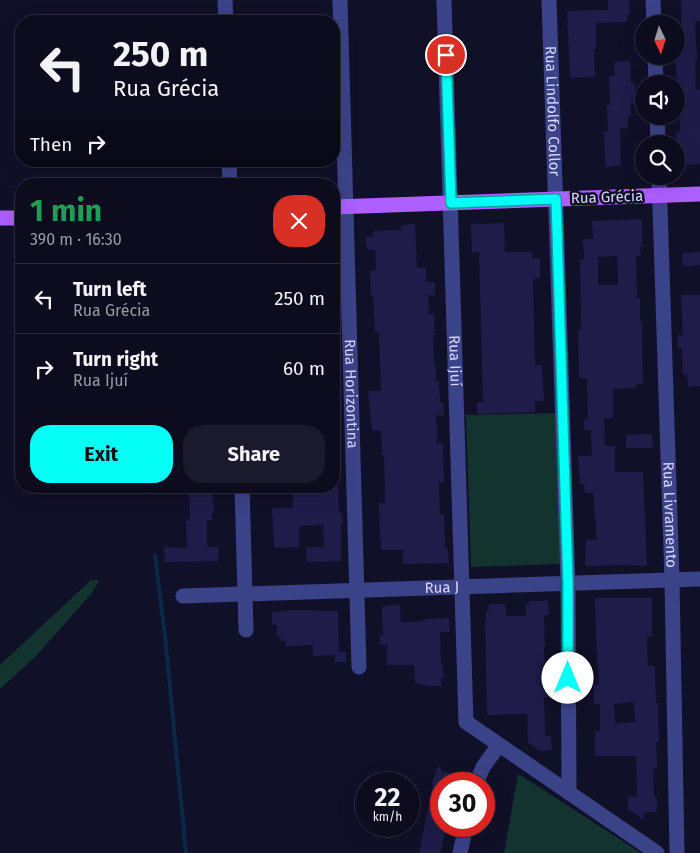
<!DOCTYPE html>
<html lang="en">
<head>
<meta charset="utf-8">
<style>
  body { margin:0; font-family:"Fira Sans",sans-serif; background:#1b1a2c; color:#f1f3f6; height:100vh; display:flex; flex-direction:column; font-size:19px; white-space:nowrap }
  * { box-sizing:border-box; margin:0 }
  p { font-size:16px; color:#9a9ba4 }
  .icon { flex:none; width:28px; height:28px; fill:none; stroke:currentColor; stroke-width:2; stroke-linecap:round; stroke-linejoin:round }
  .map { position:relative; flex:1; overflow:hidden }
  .sheet { position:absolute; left:15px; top:178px; width:325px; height:315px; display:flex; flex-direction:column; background:#0d0c1f; border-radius:20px; box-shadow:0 5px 20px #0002,0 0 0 1px #2d2c3d }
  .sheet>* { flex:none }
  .guide { position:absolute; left:15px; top:15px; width:325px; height:152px; border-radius:20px; box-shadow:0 5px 20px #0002,0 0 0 1px #2d2c3d; background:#0d0c1f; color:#f1f3f6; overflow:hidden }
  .needle { width:32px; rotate:176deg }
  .controls { position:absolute; left:635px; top:15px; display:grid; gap:10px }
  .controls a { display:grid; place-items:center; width:50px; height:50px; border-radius:50%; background:#0d0c1f; box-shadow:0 5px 20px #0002,0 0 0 1px #2d2c3d; font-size:25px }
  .speed { position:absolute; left:355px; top:772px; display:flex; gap:10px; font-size:25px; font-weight:700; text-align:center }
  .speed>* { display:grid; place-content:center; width:65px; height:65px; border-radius:50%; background:#0d0c1f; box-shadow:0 5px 20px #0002,0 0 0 1px #2d2c3d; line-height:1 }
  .speed small { font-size:12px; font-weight:400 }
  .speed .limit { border:8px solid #d22; background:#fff; color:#111 }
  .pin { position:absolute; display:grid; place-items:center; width:42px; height:42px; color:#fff; margin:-21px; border:2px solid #fff; border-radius:50%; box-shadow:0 1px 5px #0007 }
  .me { position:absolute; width:55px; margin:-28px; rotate:0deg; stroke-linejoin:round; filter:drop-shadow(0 0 4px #0008) }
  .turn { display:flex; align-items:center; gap:18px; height:105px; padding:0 15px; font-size:22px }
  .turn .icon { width:65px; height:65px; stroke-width:2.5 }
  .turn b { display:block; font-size:35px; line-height:42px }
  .then { display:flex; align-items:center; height:48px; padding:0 15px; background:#0003; gap:10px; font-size:19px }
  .round { display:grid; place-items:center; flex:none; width:52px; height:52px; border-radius:20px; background:#1b1a2c }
  .overview { display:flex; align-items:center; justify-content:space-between; height:85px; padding:0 15px }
  h1 { font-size:30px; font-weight:700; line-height:38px; color:#1e9e55 }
  .primary-button { display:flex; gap:10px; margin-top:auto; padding:10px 15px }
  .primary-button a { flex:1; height:58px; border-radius:20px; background:#04fff6; color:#111; font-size:20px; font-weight:700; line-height:58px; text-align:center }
  .primary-button a+a { background:#1b1a2c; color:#f1f3f6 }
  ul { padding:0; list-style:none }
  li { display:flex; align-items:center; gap:15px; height:70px; padding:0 15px; border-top:1px solid #2d2c3d }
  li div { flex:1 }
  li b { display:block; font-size:19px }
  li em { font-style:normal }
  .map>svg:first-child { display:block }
</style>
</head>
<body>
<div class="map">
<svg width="700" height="853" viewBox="0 0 700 853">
  <rect width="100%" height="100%" fill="#111029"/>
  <g fill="#13332e">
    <path d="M558 413 560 564 471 567 466 415Z"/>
    <path d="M91 580H99L92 593 36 656 0 689V665Z"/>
    <path d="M518 774 536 785 641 853H504Z"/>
  </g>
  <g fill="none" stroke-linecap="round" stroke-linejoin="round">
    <path stroke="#0a2948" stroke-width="4" d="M155 555 165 636 186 853"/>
  </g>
  <g fill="#1f1c4a" fill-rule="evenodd">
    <path d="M608 0H629V15H627V22L596 23V49H594L595 77 570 78 567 11 608 10Z"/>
    <path d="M681 0H700V21H695L697 60H695L696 90 700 89V164L677 165 676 132H680L678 87H677L675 56H676V34H682Z"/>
    <path d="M630 61 631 83H635V103H630L631 116H628V128L620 129 621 166 605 167 604 131H608L607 105H610L609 76H615L614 62Z"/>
    <path d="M642 219V246H640L641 256H636L637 298H640V322H642L643 384H636V388L613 389V418H604L605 446H615V472H643L647 566 622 565 585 566 586 539 597 540 593 493H585L584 484H580L578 456H592L591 430H584V419H588L587 378H579L578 330H581L580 259H584L583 239H593L592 221ZM617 256 618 285H598V257Z"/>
    <path d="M504 223 505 252H532V258H540V278L533 279 535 365H542L544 401H535V412L477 414V402H483L479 252 472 253 471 224Z"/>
    <path d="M415 224 417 268 426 267V282H435V295H428L429 314H434L435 335H433L434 366H436V382H439L440 402H443L444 415H436L437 428V443H443L444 482H439L440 514H444L445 549 448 548 449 563 403 564V550H381V539H380L379 503H385L384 455H382L381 430 372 431 368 391H381L379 332H375L373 296H371L370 271 376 270 375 250H367L366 237H373V231L401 230V225Z"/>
    <path d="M700 252V265L683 266 682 253Z"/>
    <path d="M681 295H700V386L688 387 687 374 683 375 682 348H678L677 335H683Z"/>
    <path d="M652 434 653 448H626V435Z"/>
    <path d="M293 486H338L339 513H342L343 524H341V561L307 562 306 547H324L323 525 299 526V547L274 548 272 508H293Z"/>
    <path d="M212 493 214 513H212V520H207V547H218L219 561 165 562 164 547 187 548 186 521 190 520 189 494Z"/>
    <path d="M595 598H652V637H647L648 666H655L656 703H658L659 742H656L657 769H653L654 797H657V812H644V820L628 809V797H637L636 756H595V731H600V704H594L593 684H599L598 664H597ZM634 702 635 722 615 723 614 704Z"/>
    <path d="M529 601H548L549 615H544L545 647H544L545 684 552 683V697H544L545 736 551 735 552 750 540 751 528 742 527 714 487 715 485 621H486V611H489V604H505L506 616H526V605H529Z"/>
    <path d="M400 605 401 622 424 621V619L449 618 450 632H440L441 665H443L444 678H441V686H428L415 683 414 665H387V645H380V635H383L382 606Z"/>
    <path d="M286 610H317V611H338L339 652H346V662H335V655L313 656V645L286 646V641H281V637H277V625H272V612L286 611Z"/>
    <path d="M437 767H441V771L455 774 453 784H441V826H447L440 853H419L427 814 433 784H432Z"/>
  </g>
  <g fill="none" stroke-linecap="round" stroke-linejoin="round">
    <g stroke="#3b4388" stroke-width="15">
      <path d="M225 0 226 21"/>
      <path id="s1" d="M340 0 359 667"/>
      <path id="s2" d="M444 0 466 722 657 853"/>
      <path id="s3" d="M549 0 568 584 569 793"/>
      <path d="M653 0 654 24"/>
      <path d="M655 56 656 84"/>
      <path d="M657 116 658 144"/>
      <path d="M229 161 230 184"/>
      <path id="s4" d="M659 176 672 580 677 853"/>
      <path d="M242 486 246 630"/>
      <path id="s5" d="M183 596 700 579"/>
      <path d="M476 784 483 767 499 745"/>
      <path d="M460 853 466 826"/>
    </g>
    <g stroke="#ae5fff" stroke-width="15">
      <path d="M334 207 700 194"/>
      <path d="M0 218H21"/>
    </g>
  </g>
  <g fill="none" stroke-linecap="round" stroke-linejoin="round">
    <defs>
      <path id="route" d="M446 55 451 203 556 199 568 584V678"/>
    </defs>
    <use href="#route" stroke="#03a6a0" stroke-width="12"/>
    <use href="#route" stroke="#04fff6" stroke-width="9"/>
  </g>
  <g text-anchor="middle" stroke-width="5" stroke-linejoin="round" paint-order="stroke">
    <g font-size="15" fill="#d8d9ff" stroke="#111029">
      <text dy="5" stroke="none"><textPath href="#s3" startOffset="111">Rua Lindolfo Collor</textPath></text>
      <text transform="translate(607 197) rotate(-2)" y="5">Rua Grécia</text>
      <text dy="5" stroke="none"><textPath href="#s2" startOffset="361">Rua Ijuí</textPath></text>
      <text dy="5" stroke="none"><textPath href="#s1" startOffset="394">Rua Horizontina</textPath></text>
      <text dy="5" stroke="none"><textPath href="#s4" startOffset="339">Rua Livramento</textPath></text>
      <text dy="5" stroke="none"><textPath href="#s5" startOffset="259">Rua J</textPath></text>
    </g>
  </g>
</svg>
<div class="controls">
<a><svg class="needle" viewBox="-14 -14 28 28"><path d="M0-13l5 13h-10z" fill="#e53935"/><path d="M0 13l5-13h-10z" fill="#9a9ba4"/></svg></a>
<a><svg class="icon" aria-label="sound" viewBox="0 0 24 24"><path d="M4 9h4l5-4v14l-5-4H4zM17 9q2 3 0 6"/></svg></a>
<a><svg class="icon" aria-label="search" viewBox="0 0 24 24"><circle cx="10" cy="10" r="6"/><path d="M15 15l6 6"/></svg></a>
</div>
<div class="speed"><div>22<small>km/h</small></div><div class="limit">30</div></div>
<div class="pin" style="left:446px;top:55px;background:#d93025"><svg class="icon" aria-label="arrive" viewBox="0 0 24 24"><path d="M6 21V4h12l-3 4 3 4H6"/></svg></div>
<svg class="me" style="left:568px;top:678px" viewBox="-20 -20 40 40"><circle r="19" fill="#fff"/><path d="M0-13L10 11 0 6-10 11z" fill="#04fff6"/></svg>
<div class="guide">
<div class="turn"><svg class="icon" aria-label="left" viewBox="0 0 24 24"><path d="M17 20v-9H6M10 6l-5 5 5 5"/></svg><div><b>250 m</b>Rua Grécia</div></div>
<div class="then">Then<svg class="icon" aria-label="right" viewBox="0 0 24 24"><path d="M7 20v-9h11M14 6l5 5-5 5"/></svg></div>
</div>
<section class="sheet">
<div class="overview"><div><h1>1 min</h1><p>390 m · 16:30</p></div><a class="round" style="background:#d93025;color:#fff"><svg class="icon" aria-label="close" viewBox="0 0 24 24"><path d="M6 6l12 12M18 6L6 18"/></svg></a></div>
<ul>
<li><svg class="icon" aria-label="left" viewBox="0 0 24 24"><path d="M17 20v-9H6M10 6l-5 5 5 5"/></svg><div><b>Turn left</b><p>Rua Grécia</p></div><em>250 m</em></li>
<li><svg class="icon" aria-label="right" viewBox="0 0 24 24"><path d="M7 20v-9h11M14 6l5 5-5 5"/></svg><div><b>Turn right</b><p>Rua Ijuí</p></div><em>60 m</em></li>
</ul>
<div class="primary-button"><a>Exit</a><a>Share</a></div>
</section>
</div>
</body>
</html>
